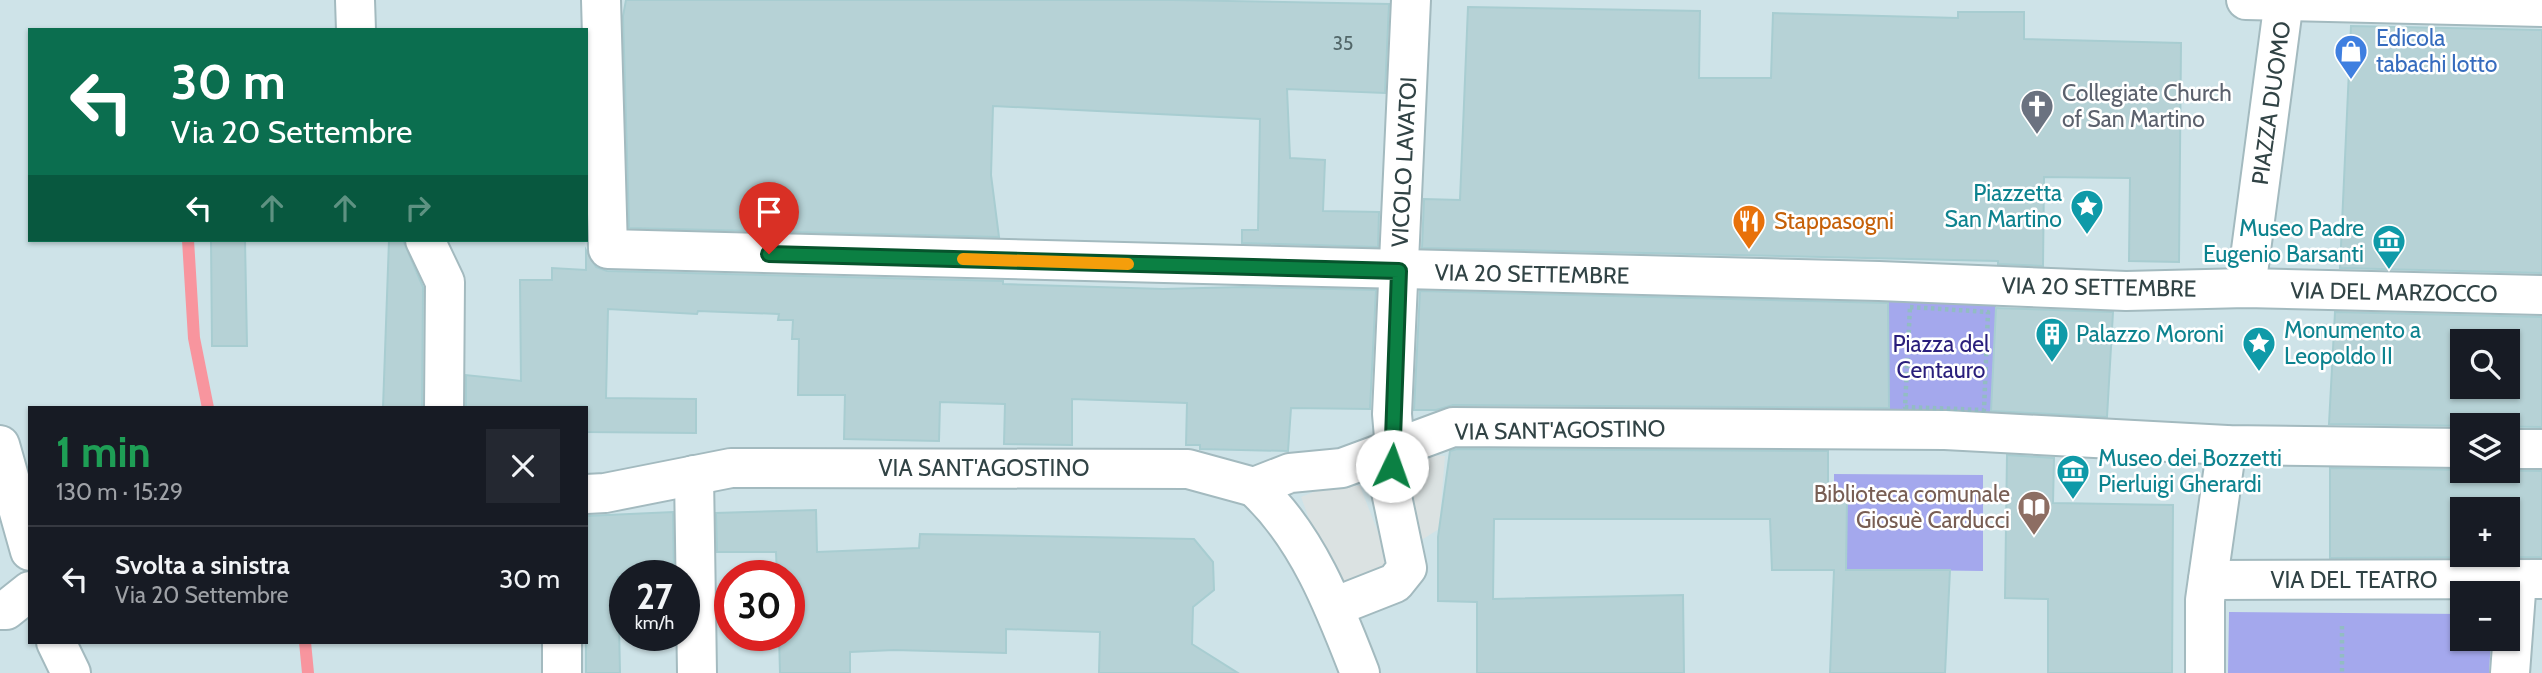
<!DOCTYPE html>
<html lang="it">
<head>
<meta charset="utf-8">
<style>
  body { margin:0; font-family:Cabin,sans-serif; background:#242831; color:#f1f3f6; height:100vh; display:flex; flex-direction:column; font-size:26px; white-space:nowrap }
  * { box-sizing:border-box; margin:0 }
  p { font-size:23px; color:#9ea1a6 }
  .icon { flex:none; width:38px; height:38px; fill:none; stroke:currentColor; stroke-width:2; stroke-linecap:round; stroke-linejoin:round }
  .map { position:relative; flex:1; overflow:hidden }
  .details { position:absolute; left:28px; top:406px; width:560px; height:238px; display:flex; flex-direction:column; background:#171b24; border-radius:0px; box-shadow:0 2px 5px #0004 }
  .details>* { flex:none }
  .top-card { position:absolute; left:28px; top:28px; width:560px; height:214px; border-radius:0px; box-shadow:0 2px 5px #0004; background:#0b6e4f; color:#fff; overflow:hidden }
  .buttons { position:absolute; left:2450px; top:329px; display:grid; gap:14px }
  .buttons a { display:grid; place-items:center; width:70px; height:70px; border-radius:0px; background:#171b24; box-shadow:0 2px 5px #0004; font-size:35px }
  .speed { position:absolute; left:609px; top:560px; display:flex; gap:14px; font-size:35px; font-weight:700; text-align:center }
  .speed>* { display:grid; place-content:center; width:91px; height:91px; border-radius:50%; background:#171b24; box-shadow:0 2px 5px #0004; line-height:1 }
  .speed small { font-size:18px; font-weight:400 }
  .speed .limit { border:10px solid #d22; background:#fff; color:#111 }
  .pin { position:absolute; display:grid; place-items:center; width:60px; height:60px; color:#fff; margin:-72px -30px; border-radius:50% 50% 50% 0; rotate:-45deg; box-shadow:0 0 7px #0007 }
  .pin .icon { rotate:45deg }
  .me { position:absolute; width:77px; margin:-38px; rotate:3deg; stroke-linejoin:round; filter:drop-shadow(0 0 5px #0008) }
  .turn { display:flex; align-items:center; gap:24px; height:147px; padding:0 28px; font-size:32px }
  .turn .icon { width:91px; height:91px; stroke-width:2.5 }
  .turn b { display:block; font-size:49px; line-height:60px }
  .lanes { display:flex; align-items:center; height:66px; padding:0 28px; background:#0003; justify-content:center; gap:35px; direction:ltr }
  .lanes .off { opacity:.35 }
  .round { display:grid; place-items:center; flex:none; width:74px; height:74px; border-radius:0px; background:#242831 }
  .summary { display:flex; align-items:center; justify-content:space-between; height:119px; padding:0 28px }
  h1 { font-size:42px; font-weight:700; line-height:52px; color:#1e9e55 }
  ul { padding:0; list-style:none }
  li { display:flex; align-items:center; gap:21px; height:105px; padding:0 28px; border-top:2px solid #363941 }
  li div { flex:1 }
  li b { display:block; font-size:26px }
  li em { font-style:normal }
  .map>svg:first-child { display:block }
</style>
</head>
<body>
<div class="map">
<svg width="2542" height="673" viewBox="0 0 2542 673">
  <rect width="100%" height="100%" fill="#e1eff3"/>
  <path fill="#cee3e8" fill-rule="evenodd" d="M0 0H2542V673H0ZM30 30H586V240H30ZM2462 341H2508V387H2462ZM30 408H586V642H30ZM2462 425H2508V471H2462ZM2462 509H2508V555H2462ZM625 576H684V635H625ZM730 576H789V635H730ZM2462 593H2508V639H2462Z"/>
  <g fill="#a4a8ed">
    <path d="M1888 302 1996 303 1991 421 1889 418Z"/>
    <path d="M1834 474 1983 475V571L1838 569 1847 497 1834 496Z"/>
    <path d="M2229 612 2462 614V639H2491L2489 673H2228Z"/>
  </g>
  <g fill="#dbe2e2">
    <path d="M1432 455 1445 456 1439 529 1412 546 1411 471Z"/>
    <path d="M1333 484 1360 486 1393 571 1365 584 1332 581 1301 497Z"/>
  </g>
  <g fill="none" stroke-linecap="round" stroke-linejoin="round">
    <g stroke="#f8959e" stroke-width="12">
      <path d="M188 240 194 338 208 408"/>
      <path d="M305 642 308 673"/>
    </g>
  </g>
  <g fill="#b6d2d6" stroke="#a8cdd1" stroke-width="2" fill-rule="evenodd">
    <path d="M626 0H1173L1389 4 1385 93 1287 89 1290 158 1325 160 1323 211 1379 212 1378 247 1242 243V230H1258L1260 119 993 106 991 175 999 237 629 228 623 16Z"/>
    <path d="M1468 7 1700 11 1699 78H1771L1773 13 1958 18V12H2024V39L2181 43 2179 262 2129 261 2130 178 2044 177 2043 266 1998 264V261L1422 248 1424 199 1460 200Z"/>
    <path d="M2351 26 2542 30V273L2340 268Z"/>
    <path d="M211 240H245L247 346H212Z"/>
    <path d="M389 240H403L423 287 422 408H383Z"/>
    <path d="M586 250 596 267 607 271 1003 281V284L1163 289 1243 287 1376 290 1370 409 1291 408 1288 451 1200 449V445H1186L1187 403 1072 399V445L1004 444 1005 404 940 402 939 441 844 439 845 395H798L799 339H792L793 320H778L779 314 698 311 697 314 608 309 606 398 696 399V433L586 432V406L466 408V375L521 381 520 280H552V268L586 270Z"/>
    <path d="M1420 291 1888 303 1889 408 1453 405 1436 410H1414Z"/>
    <path d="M1996 308 2113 312 2107 417 1991 411Z"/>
    <path d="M2335 312 2542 317V427L2329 424ZM2462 341H2508V387H2462Z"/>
    <path d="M1457 449 1828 451V496L1847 497 1846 570H1950L1945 673H1830L1834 570H1772L1770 519H1494L1493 599 1683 595 1684 673H1477V602L1438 601V537L1450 451Z"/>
    <path d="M2007 455 2054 458 2053 503 2173 505 2172 673H2048V599L2005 598Z"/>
    <path d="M2330 468 2542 471V557L2330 558ZM2462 509H2508V555H2462Z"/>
    <path d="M816 510 817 552 919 548 920 534 1194 539 1213 562 1214 590 1193 607 1192 644 1238 673H1099L1100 632 1006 629V653L894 650 850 652V673H780L779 635H789V576H777L776 552H717L716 513Z"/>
    <path d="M673 512 674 575 618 577 620 673H586V516Z"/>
  </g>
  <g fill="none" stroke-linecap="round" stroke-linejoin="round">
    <defs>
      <g id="street">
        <path d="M355 0 356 30"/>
        <path d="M601 0 608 249 1879 281 2126 291 2246 288 2542 295"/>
        <path d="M2246 0 2542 7"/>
        <path d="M425 240 445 282 444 408"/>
        <path d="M2246 288 2284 0"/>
        <path d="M0 445 30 551"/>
        <path d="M2508 449H2542"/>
        <path d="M694 475 697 673"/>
        <path d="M1254 487C1307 535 1335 608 1360 673"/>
        <path d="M586 494 605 493 731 468 1188 469 1254 487 1290 473 1342 468 1453 427 1945 430 2227 445 2462 448"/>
        <path d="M2208 580 2542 579"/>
        <path d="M1334 607 1395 583 1407 568 1389 482 1395 449 1392 414 1411 0"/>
        <path d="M0 610H6L30 591"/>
        <path d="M56 642 71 673"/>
        <path d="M562 642V673"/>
        <path d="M2205 673V600L2227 445"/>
        <path d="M2510 673 2517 579"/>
      </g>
    </defs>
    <use href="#street" stroke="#a3babf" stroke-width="42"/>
    <g stroke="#92bcc3" stroke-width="4.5" stroke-dasharray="3.5 3.5" stroke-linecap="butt">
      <path d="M1910 307 1988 312 1984 410 1905 407Z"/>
      <path d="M2342 626V673"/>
    </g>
    <use href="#street" stroke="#fff" stroke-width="38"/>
  </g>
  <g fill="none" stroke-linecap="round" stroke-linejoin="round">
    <defs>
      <path id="route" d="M769 254 1399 271 1392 466"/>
    </defs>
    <use href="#route" stroke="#07532c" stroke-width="18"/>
    <use href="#route" stroke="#0b8043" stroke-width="12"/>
    <path stroke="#f59e0b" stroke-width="12" d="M963 259 1128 264"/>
  </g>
  <defs>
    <symbol id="shop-pin" viewBox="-11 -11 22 30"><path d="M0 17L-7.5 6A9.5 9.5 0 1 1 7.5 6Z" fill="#3f7fe0" stroke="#fff"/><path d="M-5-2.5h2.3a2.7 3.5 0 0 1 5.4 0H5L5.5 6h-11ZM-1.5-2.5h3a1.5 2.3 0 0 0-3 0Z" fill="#fff"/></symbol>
    <symbol id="church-pin" viewBox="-11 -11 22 30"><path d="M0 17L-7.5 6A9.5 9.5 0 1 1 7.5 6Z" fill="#6b7280" stroke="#fff"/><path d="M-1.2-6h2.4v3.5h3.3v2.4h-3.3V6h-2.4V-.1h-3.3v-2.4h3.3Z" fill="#fff"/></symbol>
    <symbol id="sight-pin" viewBox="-11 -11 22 30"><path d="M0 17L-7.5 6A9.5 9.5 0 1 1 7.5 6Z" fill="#0f9aa8" stroke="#fff"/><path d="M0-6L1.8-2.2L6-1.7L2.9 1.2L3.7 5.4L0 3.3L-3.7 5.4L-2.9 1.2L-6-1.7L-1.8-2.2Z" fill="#fff"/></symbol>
    <symbol id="restaurant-pin" viewBox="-11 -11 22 30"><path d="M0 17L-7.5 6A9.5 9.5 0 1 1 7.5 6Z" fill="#e8710a" stroke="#fff"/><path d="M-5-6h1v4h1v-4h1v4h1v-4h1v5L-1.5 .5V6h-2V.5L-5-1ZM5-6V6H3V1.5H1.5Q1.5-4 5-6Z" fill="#fff"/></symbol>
    <symbol id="museum-pin" viewBox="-11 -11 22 30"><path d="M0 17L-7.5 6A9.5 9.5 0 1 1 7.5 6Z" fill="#0f9aa8" stroke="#fff"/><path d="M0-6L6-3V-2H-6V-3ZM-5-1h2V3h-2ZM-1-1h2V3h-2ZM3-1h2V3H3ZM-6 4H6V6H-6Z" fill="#fff"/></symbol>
    <symbol id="building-pin" viewBox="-11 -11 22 30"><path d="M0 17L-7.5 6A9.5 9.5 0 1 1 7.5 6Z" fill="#0f9aa8" stroke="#fff"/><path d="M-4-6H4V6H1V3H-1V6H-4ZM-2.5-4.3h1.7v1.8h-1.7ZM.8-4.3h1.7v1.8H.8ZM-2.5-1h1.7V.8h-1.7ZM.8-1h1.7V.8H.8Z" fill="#fff"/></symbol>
    <symbol id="library-pin" viewBox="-11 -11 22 30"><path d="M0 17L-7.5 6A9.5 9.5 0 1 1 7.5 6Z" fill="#8d6e63" stroke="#fff"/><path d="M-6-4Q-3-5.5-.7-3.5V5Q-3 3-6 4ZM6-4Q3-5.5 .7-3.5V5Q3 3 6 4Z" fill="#fff"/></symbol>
  </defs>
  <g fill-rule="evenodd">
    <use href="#shop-pin" x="2332" y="32" width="38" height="52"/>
    <use href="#church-pin" x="2018" y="87" width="38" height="52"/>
    <use href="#sight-pin" x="2068" y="187" width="38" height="52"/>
    <use href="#restaurant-pin" x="1730" y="202" width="38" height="52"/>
    <use href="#museum-pin" x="2370" y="222" width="38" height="52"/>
    <use href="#building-pin" x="2033" y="315" width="38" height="52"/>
    <use href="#sight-pin" x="2240" y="324" width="38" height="52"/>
    <use href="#museum-pin" x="2054" y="452" width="38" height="52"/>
    <use href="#library-pin" x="2015" y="488" width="38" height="52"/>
  </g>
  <g text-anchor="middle" stroke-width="5" stroke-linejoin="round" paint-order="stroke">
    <g font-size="19" fill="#526769">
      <text x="1343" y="50">35</text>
    </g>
    <g font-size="23" fill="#366cbe" stroke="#fff" text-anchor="start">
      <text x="2376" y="46">Edicola<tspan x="2376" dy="26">tabachi lotto</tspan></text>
    </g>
    <g font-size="23" fill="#5b616d" stroke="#fff" text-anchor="start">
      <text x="2062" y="101">Collegiate Church<tspan x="2062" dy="26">of San Martino</tspan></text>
    </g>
    <g font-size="23" fill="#314345" stroke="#fff">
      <text transform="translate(2271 103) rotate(-82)" y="8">PIAZZA DUOMO</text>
      <text transform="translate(1404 162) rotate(-87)" y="8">VICOLO LAVATOI</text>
      <text transform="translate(1532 274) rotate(1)" y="8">VIA 20 SETTEMBRE</text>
      <text transform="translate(2099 287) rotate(1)" y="8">VIA 20 SETTEMBRE</text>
      <text transform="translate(2394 292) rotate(1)" y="8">VIA DEL MARZOCCO</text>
      <text transform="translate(1560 430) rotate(-1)" y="8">VIA SANT'AGOSTINO</text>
      <text x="984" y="476">VIA SANT'AGOSTINO</text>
      <text x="2354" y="588">VIA DEL TEATRO</text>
    </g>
    <g font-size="23" fill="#0d838f" stroke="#fff" text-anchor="start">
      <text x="2062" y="201" text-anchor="end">Piazzetta<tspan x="2062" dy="26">San Martino</tspan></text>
      <text x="2364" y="236" text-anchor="end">Museo Padre<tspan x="2364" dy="26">Eugenio Barsanti</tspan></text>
      <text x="2284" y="338">Monumento a<tspan x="2284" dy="26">Leopoldo II</tspan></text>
      <text x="2076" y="342">Palazzo Moroni</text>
      <text x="2098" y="466">Museo dei Bozzetti<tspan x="2098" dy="26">Pierluigi Gherardi</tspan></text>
    </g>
    <g font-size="23" fill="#c56008" stroke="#fff" text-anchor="start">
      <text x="1774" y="229">Stappasogni</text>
    </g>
    <g font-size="23" fill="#2a1f7c" stroke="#fff">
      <text x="1941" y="352">Piazza del<tspan x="1941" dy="26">Centauro</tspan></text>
    </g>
    <g font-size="23" fill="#785e54" stroke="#fff" text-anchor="end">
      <text x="2010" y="502">Biblioteca comunale<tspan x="2010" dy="26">Giosuè Carducci</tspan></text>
    </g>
  </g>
</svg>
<div class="buttons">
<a><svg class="icon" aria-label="search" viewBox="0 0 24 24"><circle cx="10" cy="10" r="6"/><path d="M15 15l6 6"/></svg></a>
<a><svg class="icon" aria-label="layers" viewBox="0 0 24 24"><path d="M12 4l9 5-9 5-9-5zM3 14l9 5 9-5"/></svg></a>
<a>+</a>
<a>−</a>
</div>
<div class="speed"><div>27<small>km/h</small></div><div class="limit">30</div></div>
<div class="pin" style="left:769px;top:254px;background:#d93025"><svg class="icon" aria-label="arrive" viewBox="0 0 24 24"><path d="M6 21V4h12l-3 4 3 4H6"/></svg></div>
<svg class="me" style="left:1392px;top:466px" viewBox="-20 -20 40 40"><circle r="19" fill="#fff"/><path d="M0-13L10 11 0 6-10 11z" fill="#0b8043"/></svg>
<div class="top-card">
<div class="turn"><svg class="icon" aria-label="left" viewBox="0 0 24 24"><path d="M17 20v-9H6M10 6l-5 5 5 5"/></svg><div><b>30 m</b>Via 20 Settembre</div></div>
<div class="lanes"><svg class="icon" aria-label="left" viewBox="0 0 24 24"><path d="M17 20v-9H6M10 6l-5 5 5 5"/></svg><svg class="icon off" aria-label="ahead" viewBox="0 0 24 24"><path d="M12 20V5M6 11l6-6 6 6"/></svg><svg class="icon off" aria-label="ahead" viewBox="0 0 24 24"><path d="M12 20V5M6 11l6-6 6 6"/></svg><svg class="icon off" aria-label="right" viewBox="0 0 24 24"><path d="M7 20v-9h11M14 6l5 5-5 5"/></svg></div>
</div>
<section class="details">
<div class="summary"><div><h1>1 min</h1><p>130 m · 15:29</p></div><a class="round"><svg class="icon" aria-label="close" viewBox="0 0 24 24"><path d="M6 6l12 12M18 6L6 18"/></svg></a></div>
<ul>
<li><svg class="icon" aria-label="left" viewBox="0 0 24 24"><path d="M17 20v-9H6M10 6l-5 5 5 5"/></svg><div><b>Svolta a sinistra</b><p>Via 20 Settembre</p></div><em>30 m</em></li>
</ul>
</section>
</div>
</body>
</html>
